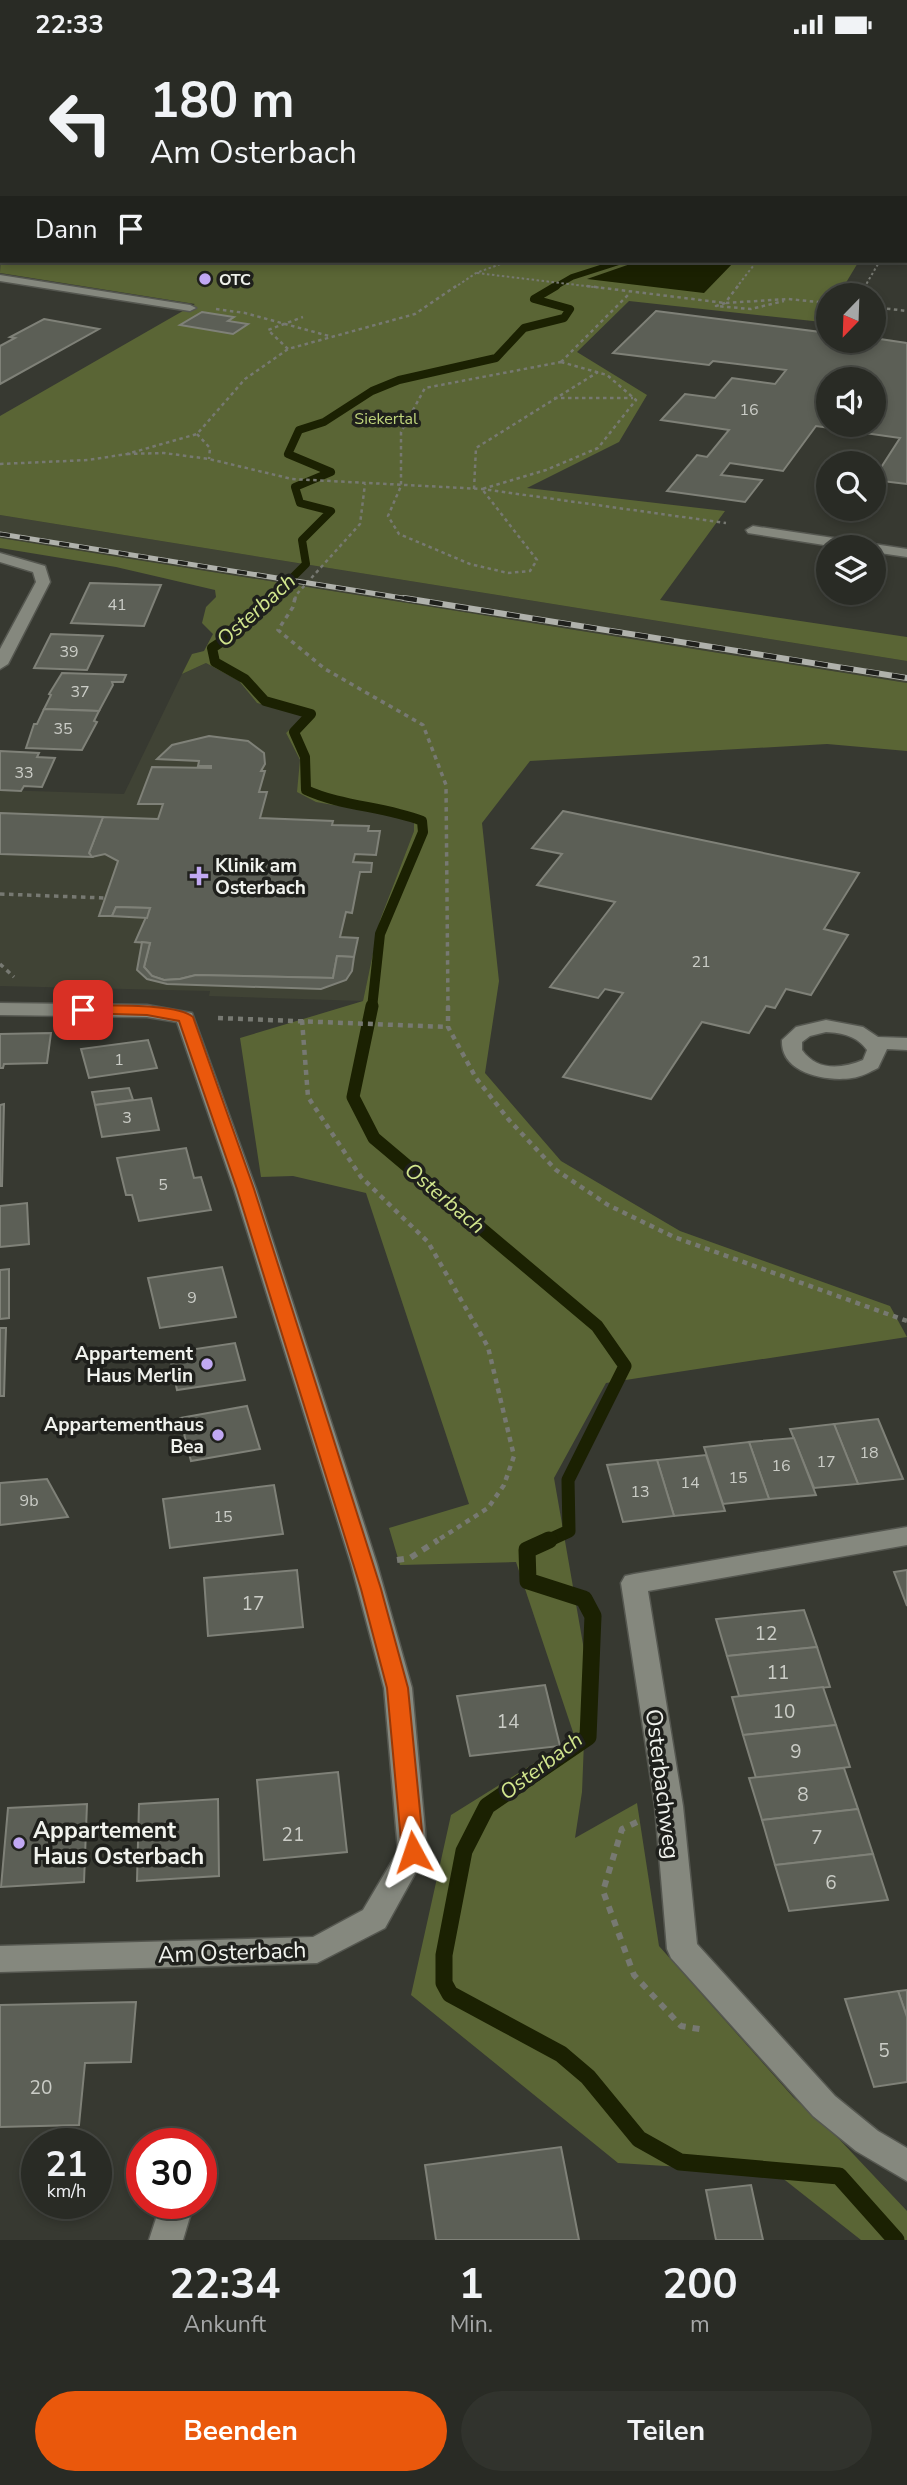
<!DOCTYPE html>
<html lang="de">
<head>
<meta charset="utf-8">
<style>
  body { margin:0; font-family:"Nunito Sans",sans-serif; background:#31332d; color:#f1f3f6; height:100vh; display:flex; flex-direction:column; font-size:26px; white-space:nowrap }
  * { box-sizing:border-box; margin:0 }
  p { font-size:23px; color:#a5a7a7 }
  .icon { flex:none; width:38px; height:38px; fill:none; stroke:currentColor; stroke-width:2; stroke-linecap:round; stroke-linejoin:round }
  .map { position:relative; height:2191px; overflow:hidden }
  .details { display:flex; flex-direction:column; background:#292b25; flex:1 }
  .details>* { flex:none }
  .hud { position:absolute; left:0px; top:0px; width:908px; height:214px; box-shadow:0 4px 10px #0003,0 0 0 2px #454742; background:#292b25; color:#f1f3f6; overflow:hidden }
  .needle { width:46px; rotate:203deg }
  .fabs { position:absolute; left:816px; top:234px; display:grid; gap:14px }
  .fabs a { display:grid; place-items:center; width:70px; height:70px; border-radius:50%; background:#292b25; box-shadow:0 4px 10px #0003,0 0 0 2px #454742; font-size:35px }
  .speed { position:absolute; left:21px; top:2079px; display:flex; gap:14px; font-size:35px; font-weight:700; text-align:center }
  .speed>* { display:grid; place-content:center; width:91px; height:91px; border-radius:50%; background:#292b25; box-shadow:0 4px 10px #0003,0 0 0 2px #454742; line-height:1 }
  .speed small { font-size:18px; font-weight:400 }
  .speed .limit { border:10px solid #d22; background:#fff; color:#111 }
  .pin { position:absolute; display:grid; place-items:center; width:60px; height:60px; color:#fff; margin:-30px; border-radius:14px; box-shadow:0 4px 10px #0006 }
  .me { position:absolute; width:77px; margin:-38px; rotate:355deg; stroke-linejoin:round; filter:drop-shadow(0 0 5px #0008) }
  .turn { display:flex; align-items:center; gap:24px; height:147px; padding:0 35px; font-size:32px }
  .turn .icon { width:91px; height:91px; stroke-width:2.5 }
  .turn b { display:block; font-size:49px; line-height:60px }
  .then { display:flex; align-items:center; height:66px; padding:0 35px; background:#0003; gap:14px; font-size:26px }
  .eta { display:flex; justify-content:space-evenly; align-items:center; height:119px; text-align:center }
  .eta b { font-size:42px; font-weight:700; line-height:49px }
  .cta { display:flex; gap:14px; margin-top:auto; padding:14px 35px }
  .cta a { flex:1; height:80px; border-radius:42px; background:#ea580c; color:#fff; font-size:28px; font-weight:700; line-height:80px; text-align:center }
  .cta a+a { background:#31332d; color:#f1f3f6 }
  .status { display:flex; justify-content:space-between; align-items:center; height:49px; padding:0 35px; background:#292b25; direction:ltr }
  .status svg { height:19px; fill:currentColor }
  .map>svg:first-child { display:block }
</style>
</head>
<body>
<div class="status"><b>22:33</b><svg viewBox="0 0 49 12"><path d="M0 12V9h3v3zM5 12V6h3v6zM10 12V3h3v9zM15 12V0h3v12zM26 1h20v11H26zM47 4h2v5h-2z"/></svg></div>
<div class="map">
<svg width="907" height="2191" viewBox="0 0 907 2191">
  <rect width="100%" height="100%" fill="#373931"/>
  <g fill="#404335">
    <path d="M0 466 907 612V634L0 489Z"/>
    <path d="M206 614 239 632 257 654 305 667 286 684 300 711 414 774V782L380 871 363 952 209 947 210 942 0 937V741L124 745 182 625Z"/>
  </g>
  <g fill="#5a6535">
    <path d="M338 0H907V162L906 2H336Z"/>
    <path d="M2 187V212H859L838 247H828V263L822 273 629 252 577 303 647 346 619 393 527 439 725 462 660 551 907 588V612L0 466V367L195 255 0 224Z"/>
    <path d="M0 489 907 634V702L827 695 530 712 482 774 499 932 485 1024 561 1112 680 1182 890 1257 907 1288 606 1334 554 1429 587 1618 582 1743 575 1789 637 1754 659 1897 793 2048 839 2090 907 2162V2191H861L776 2124 618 2114 411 1946 451 1766 575 1689 516 1513 400 1516 389 1479 469 1455 366 1144 293 1127 261 1128 240 989 363 952 380 871 414 782V774L403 768 316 753 297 743 300 711 286 684 304 667 257 654 239 632 206 614 182 625 192 605 204 602 213 585 202 574 206 558 216 548 215 541 116 518 0 499Z"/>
  </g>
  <path fill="#1b2102" d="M639 212H735L704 244 587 230Z"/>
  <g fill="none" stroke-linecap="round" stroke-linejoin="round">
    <path stroke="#1b2102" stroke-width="6" d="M553 239 572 228 622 212"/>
    <path stroke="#1b2102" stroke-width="8" d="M270 551 306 515 302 491 331 462 300 454 295 438 331 423 288 405 299 381 324 373 372 342 399 331 496 309 524 279 564 269 570 260 534 250 556 237"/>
    <path stroke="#1b2102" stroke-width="10" d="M272 549 241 580 212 599 215 613 245 630 265 652 311 665 294 683 305 708 306 741C343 758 384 757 422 772L423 783 380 885 372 959"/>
    <path stroke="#1b2102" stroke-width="13" d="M372 957 353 1048 374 1089 597 1277 625 1317 568 1431 569 1482 545 1493"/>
    <path stroke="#1b2102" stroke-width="17" d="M549 1491 527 1501 528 1532 584 1550 593 1567 588 1688 487 1757 464 1802 444 1906V1934L450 1945 561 2005 588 2028 639 2090 680 2113 839 2127 896 2191"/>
  </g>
  <g fill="#5c5f56" stroke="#7f8178" stroke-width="2" fill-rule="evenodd">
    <path d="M656 262 828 284V292H873V289L907 294V435L873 431 900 389 816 377 783 422 730 414 721 426 762 431 745 453 667 442 697 406 707 408 729 381 661 371 685 345 715 349 732 329 775 335 786 321 713 312 709 316 613 304ZM828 331H873V376H828Z"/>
    <path d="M202 263 234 268 228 272 248 275 233 285 180 276Z"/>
    <path d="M44 270 99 280 0 335V297L15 289 10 288Z"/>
    <path d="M90 534 161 536 144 577 71 574Z"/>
    <path d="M51 585 103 587 87 621 34 619Z"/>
    <path d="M62 624 126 626 123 633H112L113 636 99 662 44 660 51 646 49 645Z"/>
    <path d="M44 660 99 662 94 672 97 673 82 701 26 699 34 675H37Z"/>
    <path d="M209 687 248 692 264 704 265 715 261 722H265L259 743H267L260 769 333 772 332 776 369 777 368 782H380L376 806 355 805 353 813 372 814 371 823H360L352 864 346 863 340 888 358 889 354 908 337 907 333 929 196 926 180 930 164 931 152 927 144 918 150 894 135 893 150 859 116 858 112 867H99L118 812 105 805 92 808 89 804 103 768 158 770 163 755H138L152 718 211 719V717H198L199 712 157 710 172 696Z"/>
    <path d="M0 702 39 704 37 708 55 709 42 738 24 737 21 742 0 741Z"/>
    <path d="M563 762 859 824 824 880 848 886 811 946 786 940 775 959 766 957 749 984 702 973 651 1050 563 1028 623 944 605 940 598 949 550 938 615 853 537 836 562 805 532 799Z"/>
    <path d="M0 764 103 768 89 804 92 808 0 805Z"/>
    <path d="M116 858 150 859 147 869 112 867Z"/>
    <path d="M142 893 150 894 144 918 152 927 164 931 180 930 196 926 333 929 337 907 354 908 352 922 346 931 321 940 167 935 147 930 137 921Z"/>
    <path d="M51 984 47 1014 4 1015 3 1019H0V985Z"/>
    <path d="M148 991 157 1019 89 1029 81 1000Z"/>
    <path d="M129 1039 133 1051 95 1056 92 1043Z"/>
    <path d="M151 1049 159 1081 102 1088 95 1056Z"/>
    <path d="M4 1055 2 1137H0V1056Z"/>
    <path d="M186 1099 194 1129 201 1128 211 1161 139 1172 132 1146H126L117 1109Z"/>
    <path d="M27 1154 29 1195 0 1198V1157Z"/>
    <path d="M222 1218 236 1268 160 1279 148 1229Z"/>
    <path d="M9 1220V1269L0 1270V1221Z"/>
    <path d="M0 1279H6L4 1347H0Z"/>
    <path d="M235 1294 245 1331 177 1341 169 1304Z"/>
    <path d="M247 1357 260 1400 191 1412 180 1369Z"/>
    <path d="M878 1370 903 1430 858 1435 834 1375Z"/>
    <path d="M834 1375 858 1435 814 1439 790 1380Z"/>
    <path d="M794 1389 816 1446 769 1450 749 1393Z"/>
    <path d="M749 1393 769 1450 723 1455 704 1398Z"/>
    <path d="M706 1406 725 1462 674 1467 657 1411Z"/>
    <path d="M657 1411 674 1467 623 1473 607 1416Z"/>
    <path d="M47 1430 68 1468 0 1476V1434Z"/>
    <path d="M274 1436 283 1485 170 1499 163 1450Z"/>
    <path d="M297 1521 303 1578 208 1587 204 1529Z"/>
    <path d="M907 1521V1557L894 1523Z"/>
    <path d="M804 1561 817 1598 727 1607 716 1570Z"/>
    <path d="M817 1598 830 1638 739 1647 727 1607Z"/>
    <path d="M545 1636 560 1697 470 1707 457 1647Z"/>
    <path d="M823 1638 836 1676 743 1686 732 1648Z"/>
    <path d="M836 1676 850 1718 756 1729 743 1686Z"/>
    <path d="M844 1719 858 1760 762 1771 749 1729Z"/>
    <path d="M338 1723 347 1803 264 1811 257 1731Z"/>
    <path d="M218 1750 219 1827 137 1832 139 1755Z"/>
    <path d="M87 1755 84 1833 1 1838 8 1759Z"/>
    <path d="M858 1760 873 1805 775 1816 762 1771Z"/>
    <path d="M873 1805 888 1851 789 1862 775 1816Z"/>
    <path d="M907 1941V1968L898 1942Z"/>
    <path d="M898 1942 907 1968V2033L874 2038 845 1950Z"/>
    <path d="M136 1953 131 2013 85 2014 79 2076 0 2078V1956Z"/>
    <path d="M561 2098 579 2191H436L425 2116Z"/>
    <path d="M751 2136 763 2191H716L706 2141Z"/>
  </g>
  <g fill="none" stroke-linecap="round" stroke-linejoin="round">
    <defs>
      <g id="lane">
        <rect x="906" y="32" width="1" height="6"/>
        <rect x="906" y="54" width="1" height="6"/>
        <path d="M907 79V86H906V79Z"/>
        <path d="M0 226 190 256 196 259 190 262 0 232Z"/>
        <path d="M753 477 907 500V508L873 503V499H843L748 484 746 481Z"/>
        <path d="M826 971 863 978 878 988 907 989V1001L887 1000 878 1019C870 1023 861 1028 852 1029 826 1033 780 1024 782 991L796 978ZM826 983C843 984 857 987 867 1001L863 1011C841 1020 817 1022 802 1001V993L810 987Z"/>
        <path d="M161 2154H194L183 2191H149Z"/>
      </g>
      <g id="street">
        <path d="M188 0H198L187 2Z"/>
        <rect x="0" y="71" width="2" height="6"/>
        <path d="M2 92V98L0 99V93Z"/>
        <rect x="906" y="137" width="1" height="6"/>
        <path d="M0 504 45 517 50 533 8 615 0 620V600L36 533 33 523 0 513Z"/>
        <path d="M0 954 147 956 192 964 256 1140 377 1515 412 1639 427 1803 385 1879 317 1914 0 1923V1897L313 1888 363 1861 398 1802 384 1639 351 1515 234 1140 177 973 147 968 0 966Z"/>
        <path d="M907 1478V1496L648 1542 683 1757 697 1895 835 2047 878 2082 907 2099V2132L856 2102 813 2067 671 1909 667 1900 655 1757 621 1534 625 1527 634 1525Z"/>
      </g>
    </defs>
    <use href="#lane" stroke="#555750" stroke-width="3"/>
    <use href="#street" stroke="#555750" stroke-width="3"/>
    <g stroke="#777972" stroke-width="2" stroke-dasharray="2.5 2.5" stroke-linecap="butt">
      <path d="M303 0 326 2"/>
      <path d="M477 224 602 239"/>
      <path d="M454 239 476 224 509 212"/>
      <path d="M736 239 757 212"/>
      <path d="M864 239 878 215 872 212"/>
    </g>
    <g stroke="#777972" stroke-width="2.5" stroke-dasharray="3.5 3.5" stroke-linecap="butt">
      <path d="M587 237 725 254 788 250 828 254"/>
      <path d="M738 237 725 254 716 257 751 260 784 252"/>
      <path d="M859 247 865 237"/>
      <path d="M873 258 907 262"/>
      <path d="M216 260 245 264 329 287"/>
      <path d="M288 300 268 281 303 268"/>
      <path d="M561 313 607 326 636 351 598 399 546 421 482 440 537 511 530 522 508 524 470 515 399 485 388 467 401 437V383L425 339Z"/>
      <path d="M561 313 630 244"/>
      <path d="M554 349H633"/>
      <path d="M197 385 210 399 209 410"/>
      <path d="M127 405 164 404 209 410 292 430 482 440 726 474"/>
      <path d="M0 415 88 411 127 405 197 385 245 330 288 300 415 265 456 237"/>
      <path d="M474 440 476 399 598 323"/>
      <path d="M295 551 296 546 360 475 365 435"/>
    </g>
    <g stroke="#777972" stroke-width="3.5" stroke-dasharray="4.5 4.5" stroke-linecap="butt">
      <path d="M295 549 293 558 278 581 325 620 423 676 446 736 448 959"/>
      <path d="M0 845 105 849"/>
      <path d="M0 915 14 928"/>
    </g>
    <g stroke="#777972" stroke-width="4.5" stroke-dasharray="5 5" stroke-linecap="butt">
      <path d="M448 957V978L476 1029 509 1071 556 1121 608 1156 674 1188 907 1272"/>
      <path d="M218 969 448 978"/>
      <path d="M302 971 308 1048 361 1128 428 1193 488 1298 514 1407 504 1436 488 1459 435 1493"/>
    </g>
    <g stroke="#777972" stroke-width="6" stroke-dasharray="7 7" stroke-linecap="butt">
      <path d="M397 1511 410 1509 438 1491"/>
      <path d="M637 1773 622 1780 603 1842 634 1926 681 1977 705 1981"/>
    </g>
    <use href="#lane" fill="#85887e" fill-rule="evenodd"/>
    <use href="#street" fill="#85887e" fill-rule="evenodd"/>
    <defs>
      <path id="rail-far1" d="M0 485 415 551"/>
      <path id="rail" d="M404 549 907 629"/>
    </defs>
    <use href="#rail-far1" stroke="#b0b2ac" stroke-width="5"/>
    <use href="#rail" stroke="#b0b2ac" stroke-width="6"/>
    <use href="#rail-far1" stroke="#1f201c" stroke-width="3.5" stroke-dasharray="10" stroke-linecap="butt"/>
    <use href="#rail" stroke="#1f201c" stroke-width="4.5" stroke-dasharray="13" stroke-linecap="butt"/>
  </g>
  <path fill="#ea580c" stroke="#983908" stroke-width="2" d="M83 956C106 957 177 954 193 968L254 1140 381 1540 408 1639 424 1803 421 1810 413 1812 405 1810 402 1803 387 1639 361 1540 237 1140 179 972 147 966 78 964 76 961Z"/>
  <g fill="#c1a8f3" stroke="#1f201c" stroke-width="2.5">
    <circle cx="205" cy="230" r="7"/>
    <path d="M195.5 816.5h7v7h7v7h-7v7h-7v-7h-7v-7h7z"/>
    <circle cx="207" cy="1315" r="7"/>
    <circle cx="218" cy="1386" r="7"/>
    <circle cx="19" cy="1794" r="7"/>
  </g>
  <g text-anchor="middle" stroke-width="7" stroke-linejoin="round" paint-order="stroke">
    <g font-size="16" font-weight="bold" fill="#f0f2ed" stroke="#1f201c" text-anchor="start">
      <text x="219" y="236">OTC</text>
    </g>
    <g font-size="16" fill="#cbcdc7">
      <text x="749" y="366">16</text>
      <text x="117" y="561">41</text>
      <text x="69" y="608">39</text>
      <text x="80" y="648">37</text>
      <text x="63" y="685">35</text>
      <text x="24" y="729">33</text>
      <text x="701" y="918">21</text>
      <text x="119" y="1016">1</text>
      <text x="127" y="1074">3</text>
      <text x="163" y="1141">5</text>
      <text x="192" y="1254">9</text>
      <text x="869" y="1409">18</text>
      <text x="826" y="1418">17</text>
      <text x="781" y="1422">16</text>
      <text x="738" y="1434">15</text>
      <text x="690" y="1439">14</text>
      <text x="640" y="1448">13</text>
      <text x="29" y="1457">9b</text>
      <text x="223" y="1473">15</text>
    </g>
    <g font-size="16" fill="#bfd47b" stroke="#1f201c">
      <text x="386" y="375">Siekertal</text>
    </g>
    <g font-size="19" font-weight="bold" fill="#f0f2ed" stroke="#1f201c" text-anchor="end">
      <text x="215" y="823" text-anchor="start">Klinik am<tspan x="215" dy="22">Osterbach</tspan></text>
      <text x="193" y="1311">Appartement<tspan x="193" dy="22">Haus Merlin</tspan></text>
      <text x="204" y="1382">Appartementhaus<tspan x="204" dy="22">Bea</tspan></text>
    </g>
    <g font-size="19" fill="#cbcdc7">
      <text x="253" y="1561">17</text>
      <text x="766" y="1591">12</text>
      <text x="778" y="1630">11</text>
      <text x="784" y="1669">10</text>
      <text x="508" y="1679">14</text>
      <text x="796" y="1709">9</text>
      <text x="803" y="1752">8</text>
      <text x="293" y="1792">21</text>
      <text x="817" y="1795">7</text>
      <text x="831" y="1840">6</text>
      <text x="884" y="2008">5</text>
      <text x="41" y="2045">20</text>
    </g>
    <g font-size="21" font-style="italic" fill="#d2e68d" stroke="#1f201c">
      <text transform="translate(256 561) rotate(-42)" y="7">Osterbach</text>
      <text transform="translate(445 1149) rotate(40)" y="7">Osterbach</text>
      <text transform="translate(541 1717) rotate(-37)" y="7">Osterbach</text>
    </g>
    <g font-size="23" fill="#f0f2ed" stroke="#1f201c">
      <text transform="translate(663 1735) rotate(83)" y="8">Osterbachweg</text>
      <text transform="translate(232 1903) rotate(-2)" y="8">Am Osterbach</text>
    </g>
    <g font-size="23" font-weight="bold" fill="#f0f2ed" stroke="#1f201c" text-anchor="start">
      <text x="33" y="1789">Appartement<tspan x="33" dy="26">Haus Osterbach</tspan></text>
    </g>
  </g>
</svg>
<div class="fabs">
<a><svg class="needle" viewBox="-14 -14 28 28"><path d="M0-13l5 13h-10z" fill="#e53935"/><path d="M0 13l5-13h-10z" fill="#a5a7a7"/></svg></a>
<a><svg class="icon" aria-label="sound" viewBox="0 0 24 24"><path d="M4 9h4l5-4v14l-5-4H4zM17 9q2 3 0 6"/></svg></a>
<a><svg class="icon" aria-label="search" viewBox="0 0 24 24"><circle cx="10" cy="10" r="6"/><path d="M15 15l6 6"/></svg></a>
<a><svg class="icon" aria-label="layers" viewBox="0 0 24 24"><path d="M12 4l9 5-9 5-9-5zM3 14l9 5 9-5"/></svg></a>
</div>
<div class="speed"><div>21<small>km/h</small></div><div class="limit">30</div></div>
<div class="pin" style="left:83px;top:961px;background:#d93025"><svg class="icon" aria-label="arrive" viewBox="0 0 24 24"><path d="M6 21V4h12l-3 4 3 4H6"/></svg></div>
<svg class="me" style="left:413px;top:1803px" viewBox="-20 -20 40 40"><path d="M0-17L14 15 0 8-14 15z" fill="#ea580c" stroke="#fff" stroke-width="4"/></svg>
<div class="hud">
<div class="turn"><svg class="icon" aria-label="left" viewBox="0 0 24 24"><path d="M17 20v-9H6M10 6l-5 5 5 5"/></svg><div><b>180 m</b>Am Osterbach</div></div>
<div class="then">Dann<svg class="icon" aria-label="arrive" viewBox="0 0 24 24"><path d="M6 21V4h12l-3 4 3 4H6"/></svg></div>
</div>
</div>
<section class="details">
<div class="eta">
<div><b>22:34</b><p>Ankunft</p></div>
<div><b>1</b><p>Min.</p></div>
<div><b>200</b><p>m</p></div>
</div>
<div class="cta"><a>Beenden</a><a>Teilen</a></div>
</section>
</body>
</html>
